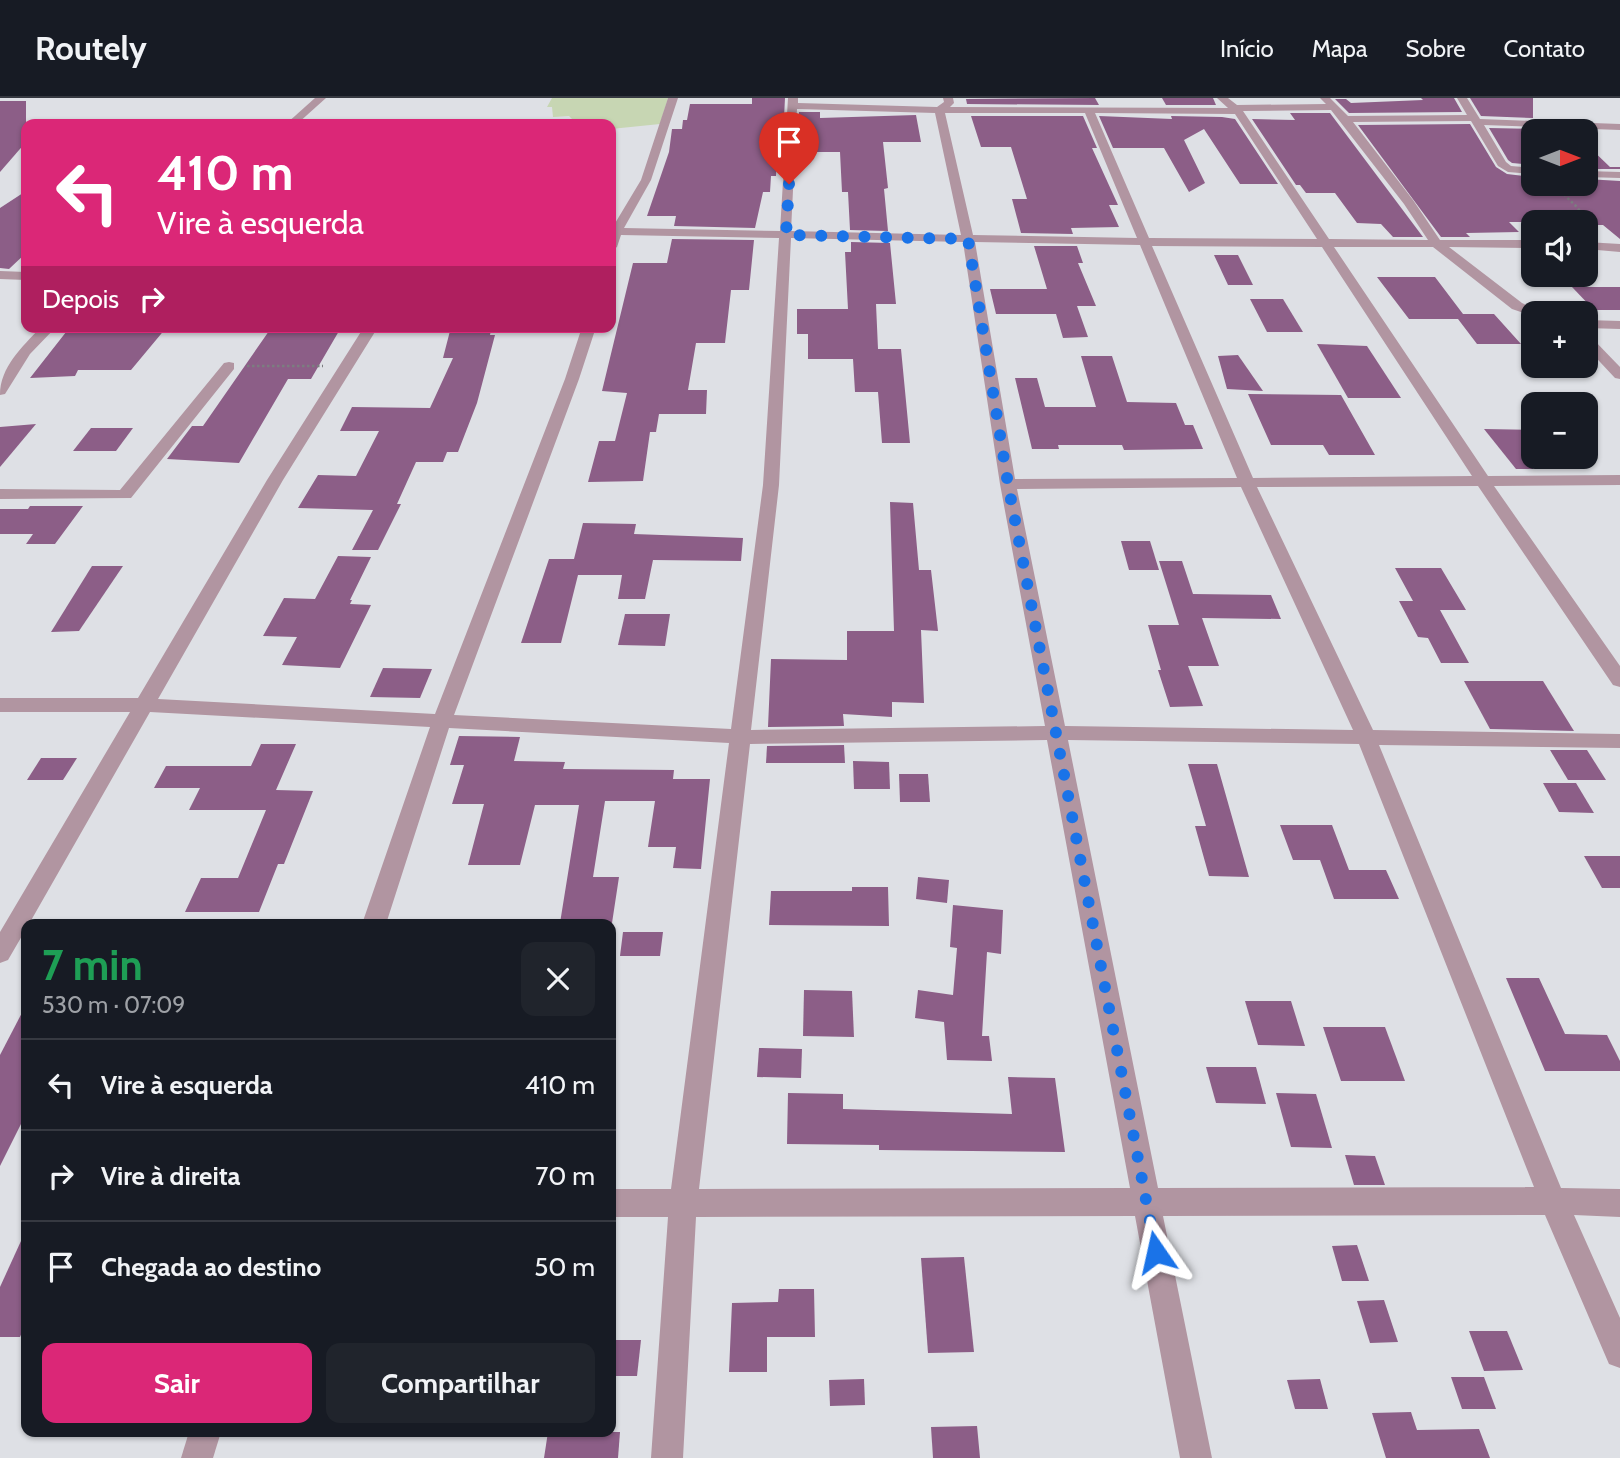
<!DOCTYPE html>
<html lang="pt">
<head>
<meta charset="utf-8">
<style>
  body { margin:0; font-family:Cabin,sans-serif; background:#20242c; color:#f1f3f6; height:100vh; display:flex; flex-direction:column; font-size:26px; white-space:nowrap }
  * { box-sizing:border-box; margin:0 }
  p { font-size:23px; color:#9ea1a6 }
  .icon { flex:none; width:38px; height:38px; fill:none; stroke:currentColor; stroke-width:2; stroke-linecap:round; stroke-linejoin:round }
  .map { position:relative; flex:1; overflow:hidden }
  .sheet { position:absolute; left:21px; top:821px; width:595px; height:518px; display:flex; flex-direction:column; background:#171b24; border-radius:14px; box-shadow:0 2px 5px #0004 }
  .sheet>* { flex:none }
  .hud { position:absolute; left:21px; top:21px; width:595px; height:214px; border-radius:14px; box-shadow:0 2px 5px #0004; background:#db2777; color:#fff; overflow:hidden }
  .needle { width:46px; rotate:90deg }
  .buttons { position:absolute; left:1521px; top:21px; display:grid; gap:14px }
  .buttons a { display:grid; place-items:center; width:77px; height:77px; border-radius:14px; background:#171b24; box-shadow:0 2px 5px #0004; font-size:35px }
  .pin { position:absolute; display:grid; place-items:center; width:60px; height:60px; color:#fff; margin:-72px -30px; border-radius:50% 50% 50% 0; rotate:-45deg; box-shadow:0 0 7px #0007 }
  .pin .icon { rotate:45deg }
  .me { position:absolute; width:77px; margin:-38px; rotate:349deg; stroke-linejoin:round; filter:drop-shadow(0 0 5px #0008) }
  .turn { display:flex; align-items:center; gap:24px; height:147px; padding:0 21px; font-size:32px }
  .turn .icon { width:91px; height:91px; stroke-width:2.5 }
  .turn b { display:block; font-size:49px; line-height:60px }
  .then { display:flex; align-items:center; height:66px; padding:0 21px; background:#0003; gap:14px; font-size:26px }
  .round { display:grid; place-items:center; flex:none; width:74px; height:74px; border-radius:14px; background:#20242c }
  .overview { display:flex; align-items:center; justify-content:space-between; height:119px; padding:0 21px }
  h1 { font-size:42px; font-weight:700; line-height:52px; color:#1e9e55 }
  .primary-button { display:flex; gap:14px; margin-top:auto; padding:14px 21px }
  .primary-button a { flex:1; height:80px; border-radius:14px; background:#db2777; color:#fff; font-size:28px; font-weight:700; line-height:80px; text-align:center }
  .primary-button a+a { background:#20242c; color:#f1f3f6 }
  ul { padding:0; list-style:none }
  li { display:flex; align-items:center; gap:21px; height:91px; padding:0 21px; border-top:2px solid #363941 }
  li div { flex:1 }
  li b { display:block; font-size:26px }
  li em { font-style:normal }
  header { display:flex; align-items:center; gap:42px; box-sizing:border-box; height:98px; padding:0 35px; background:#171b24; border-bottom:2px solid #363941 }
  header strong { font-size:33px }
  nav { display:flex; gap:38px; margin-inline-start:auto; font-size:24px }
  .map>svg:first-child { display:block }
</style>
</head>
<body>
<header>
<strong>Routely</strong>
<nav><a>Início</a><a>Mapa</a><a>Sobre</a><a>Contato</a></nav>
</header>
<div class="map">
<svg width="1620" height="1360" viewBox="0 0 1620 1360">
  <rect width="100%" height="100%" fill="#dee0e5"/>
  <path fill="#c7d6b3" d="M552 0H668L660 26 611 31V26H577L569 18 553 19 552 9H547Z"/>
  <g fill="#8c5e87">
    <path d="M752 0H785L782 59H777L776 78H771L770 94H763L755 130 674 128 676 118H647L669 54 672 31H682L683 22H687L690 6H752Z"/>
    <path d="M1095 0 1099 7 967 6 966 1Z"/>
    <path d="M1162 0H1213L1216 7H1166Z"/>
    <path d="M1421 0H1454L1462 14 1349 15 1335 1H1346L1351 5 1423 2Z"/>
    <path d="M1470 0H1533V20L1481 18Z"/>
    <path d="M0 3H26V44L0 74Z"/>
    <path d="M799 14H820V20L916 17 921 44H883L888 90 884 91 888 133 850 132 848 94H842L840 54H798Z"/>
    <path d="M1290 15H1330L1423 139H1393L1381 126 1357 125 1335 95H1306L1300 87H1296L1252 21 1295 22Z"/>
    <path d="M971 18H1083L1097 50H1092L1118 107H1109L1119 129 1071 130 1073 136 1021 135 1012 101H1027L1011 49H981Z"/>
    <path d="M1099 18 1172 21 1171 18 1222 19 1235 21 1278 86H1240L1204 31 1184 42 1205 85 1189 94 1164 50H1113Z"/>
    <path d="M1470 26 1496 69 1507 76 1533 79V86H1586V81L1620 83V141L1603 127H1586V124H1509L1519 134 1466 135 1470 139H1441L1358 27Z"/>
    <path d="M1489 30 1533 31V67L1512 65 1508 62Z"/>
    <path d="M1586 46 1610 69H1620V71H1586Z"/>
    <path d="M26 93V155L9 171 0 170V110Z"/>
    <path d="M672 141 754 142 749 192H731L725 245H696L688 292H707L706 316H659L656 334H650L643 383 588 384 599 343H615L627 295 602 293 633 165H667Z"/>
    <path d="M851 144 890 145 896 206H876L878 251H901L910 345H882L878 294H855L853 261H808V236H797V211H848L845 154H851Z"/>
    <path d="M1034 148H1077L1083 165H1078L1096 208H1077L1088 239 1063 240 1056 216H996L990 191H1047Z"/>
    <path d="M1214 157H1238L1253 187H1228Z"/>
    <path d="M1377 179H1435L1463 216H1494L1521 246H1477L1458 221H1409Z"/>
    <path d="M1572 189H1620V212H1594Z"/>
    <path d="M1250 201H1283L1303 234H1267Z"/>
    <path d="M70 229 166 230 131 272H78L75 278 30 280Z"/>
    <path d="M451 229H479L478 232H491L490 237H495L477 305 458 354H447L443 364H416L397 406H401L378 452H352L373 412 298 410 318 377 356 378 379 333H340L352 309 430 310 453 260H443Z"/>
    <path d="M269 233H339L311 281H288L239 365 167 361 192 328H203Z"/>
    <path d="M1317 246 1367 248 1401 300H1348Z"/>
    <path d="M1238 257 1263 293 1227 291 1218 258Z"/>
    <path d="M1081 258H1112L1127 304 1176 305 1185 327H1193L1203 351 1124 352 1122 347H1058L1059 351H1032L1015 280H1037L1045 309H1096Z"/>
    <path d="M1248 296 1341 297 1375 357H1329L1323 347H1271Z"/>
    <path d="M36 326 0 369V329Z"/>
    <path d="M91 330H133L116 353H73Z"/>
    <path d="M1484 331 1533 332V371H1516Z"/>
    <path d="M890 404 913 405 919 472H931L938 533 921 532 924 605 892 604V619L843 616 844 628 768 629 771 561 847 562V533H894Z"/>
    <path d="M30 408H83L55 446H26L33 436H0V411H28Z"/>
    <path d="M583 425 636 426 634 436 743 440 741 463 653 462 645 501H618L622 477H578L561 545H521L549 461H574Z"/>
    <path d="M1121 443H1150L1159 472H1129Z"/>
    <path d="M338 458 371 459 350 502H352L350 506 371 507 340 570 282 567 297 539 263 538 284 500 315 501Z"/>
    <path d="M1159 463H1182L1193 496 1271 497 1281 521 1202 520 1219 568H1188L1203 608 1170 609 1158 572H1161L1148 527H1179Z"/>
    <path d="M92 468H123L79 533 51 534Z"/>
    <path d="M1395 470H1441L1466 512H1440L1469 565H1441L1428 540 1418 539 1399 503H1413Z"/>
    <path d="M625 516H670L665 548 618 547Z"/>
    <path d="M383 570 432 571 420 600 370 599Z"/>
    <path d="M1464 583H1543L1574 633 1490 631Z"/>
    <path d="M459 638 520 639 514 663 565 664 563 671 674 672 673 681H710L701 771 673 770 676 749H648L655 703H605L593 779H619L612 825H560L579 707H535L520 767H468L484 706H452L464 667H450Z"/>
    <path d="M261 646H296L276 692 313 693 284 766H278L259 814H185L201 780H238L266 712H189L200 690H154L166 668H251Z"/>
    <path d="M844 647 845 665H766L767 648Z"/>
    <path d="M1550 652H1587L1606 682H1568Z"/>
    <path d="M41 660H77L63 682H27Z"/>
    <path d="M853 663 889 664 890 691H854Z"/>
    <path d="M1188 666H1217L1249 779 1209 778 1195 728H1206Z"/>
    <path d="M899 676H928L930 704H900Z"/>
    <path d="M1543 685H1576L1594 715 1559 714Z"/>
    <path d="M1280 727H1332L1349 772H1386L1399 801H1334L1320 762H1293Z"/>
    <path d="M1584 758H1620V790H1602Z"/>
    <path d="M918 779 949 782 947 805 916 801Z"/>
    <path d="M852 789H888L889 828 769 827 771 793H852Z"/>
    <path d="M953 807 1003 812 1001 856 987 854 982 938H989L992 963 947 962 944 924 915 920 918 892 953 897 957 850 950 849Z"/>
    <path d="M623 834H663L660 858H620Z"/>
    <path d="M1506 880H1539L1565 936 1607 937 1620 963V973H1545Z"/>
    <path d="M804 892 852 893 854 939 803 938Z"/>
    <path d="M1245 903H1291L1305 948 1258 947Z"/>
    <path d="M26 907V1016L0 1068V957Z"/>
    <path d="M1323 929H1385L1405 983H1341Z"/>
    <path d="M759 950 802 951 801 980 757 979Z"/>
    <path d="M1206 969H1256L1266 1006 1216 1005Z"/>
    <path d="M1008 979 1055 980 1065 1054 879 1052V1047L787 1046 788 995 843 996V1011L1012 1016Z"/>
    <path d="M1276 995 1316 996 1332 1050 1291 1049Z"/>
    <path d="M1345 1057 1375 1058 1385 1087H1354Z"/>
    <path d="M26 1132V1225L20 1239H0V1189Z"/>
    <path d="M1357 1147 1369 1183H1342L1332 1148Z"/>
    <path d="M964 1159 974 1254 928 1255 921 1160Z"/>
    <path d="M779 1191H814L815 1239H767V1274H729L732 1205 778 1204Z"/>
    <path d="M1384 1202 1398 1244 1370 1245 1357 1203Z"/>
    <path d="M1469 1233H1507L1523 1272 1484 1273Z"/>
    <path d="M611 1242H641L637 1278H611Z"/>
    <path d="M1451 1279H1484L1496 1311H1462Z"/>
    <path d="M864 1281 865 1307 830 1308 829 1282Z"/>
    <path d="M1320 1281 1328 1311H1295L1287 1282Z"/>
    <path d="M1411 1314 1417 1332 1479 1331 1490 1360H1386L1372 1315Z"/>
    <path d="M977 1328 980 1360H933L931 1329Z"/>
    <path d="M548 1334H620L618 1360H544Z"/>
  </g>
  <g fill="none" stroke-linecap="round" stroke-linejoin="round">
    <g stroke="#7c7d80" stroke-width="2.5" stroke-dasharray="2.5 2.5" stroke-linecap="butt">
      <path d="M1553 86 1577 109 1592 129 1591 132"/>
      <path d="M247 268H323"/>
    </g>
    <g fill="#b195a1" fill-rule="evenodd">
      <path d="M315 0H326L297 26H286Z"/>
      <path d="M668 0H678L651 82 624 130 780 133 788 0H798V5L937 9 944 4 943 0H953L954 5 950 9 1228 10 1217 0H1228L1237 7 1326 6 1320 0H1330L1348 18 1467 17 1457 0H1467L1480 21 1620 26V32L1484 27 1506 64 1511 68 1533 70V76L1508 74 1498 68 1471 23 1353 24 1413 102 1440 142H1533V150L1449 149 1522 205 1543 215H1533V218L1512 211 1433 149H1334L1488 378 1620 377V387L1494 388 1620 568V589L1613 587 1478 388 1257 389 1373 632 1620 636V650L1379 647 1561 1090 1620 1091V1119L1574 1117 1620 1220V1270L1609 1266 1545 1117 1163 1118 1212 1360H1180L1135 1118 696 1119 683 1360H651L668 1119H611V1091H671L729 645 449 630 386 826H362L430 629 150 614 29 826H26V831L8 862 0 865V834L130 614H0V600H138L267 382 364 229H378L283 382 158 601 435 616 565 281 582 229H596L579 281 454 617 731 631 763 387 779 140 621 137 617 149 611 153V132L641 82ZM797 11 935 15 961 137 791 133ZM1331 12 1404 106 1428 142 1329 141 1243 13ZM945 15H1085L1137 140 973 137ZM1095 15 1235 16 1317 141 1149 140ZM791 140 963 144 1000 386 1045 628 751 632 779 387ZM975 144 1140 147 1237 380 1015 381ZM1152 148 1322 149 1472 378 1253 380ZM1241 389 1353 632 1065 628 1017 391ZM1047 642 1130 1090 699 1091 750 646ZM1068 642 1359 646 1534 1089 1158 1090Z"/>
      <path d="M1586 73 1620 74V80L1586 79Z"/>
      <path d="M1586 144 1620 146V154L1586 151Z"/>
      <path d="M0 173 26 174V182L0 181Z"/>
      <path d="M1586 222 1620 223V231L1586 230Z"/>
      <path d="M41 229H56L30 256 5 296 0 297C0 269 22 249 41 229Z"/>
      <path d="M1586 238 1591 239 1620 269V281L1615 280 1586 249Z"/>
      <path d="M229 264 234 265V271L131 400 0 401V391L120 392 224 265Z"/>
      <path d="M189 1334H221L213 1360H181Z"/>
    </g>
  </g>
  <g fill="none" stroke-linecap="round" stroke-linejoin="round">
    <path stroke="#1a73e8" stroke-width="12" stroke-dasharray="0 21.6" d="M789 86 786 137 968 141 1008 386 1156 1154"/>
  </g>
</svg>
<div class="buttons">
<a><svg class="needle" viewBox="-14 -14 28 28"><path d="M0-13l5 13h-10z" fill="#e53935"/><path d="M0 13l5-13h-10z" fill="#9ea1a6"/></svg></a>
<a><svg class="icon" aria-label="sound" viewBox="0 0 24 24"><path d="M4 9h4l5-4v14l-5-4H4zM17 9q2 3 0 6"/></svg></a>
<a>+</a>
<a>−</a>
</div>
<div class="pin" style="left:789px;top:86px;background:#d93025"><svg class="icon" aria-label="arrive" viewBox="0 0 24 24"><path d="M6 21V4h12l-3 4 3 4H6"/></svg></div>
<svg class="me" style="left:1156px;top:1154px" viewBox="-20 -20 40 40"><path d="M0-17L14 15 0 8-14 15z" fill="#1a73e8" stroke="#fff" stroke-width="4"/></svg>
<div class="hud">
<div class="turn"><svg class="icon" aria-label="left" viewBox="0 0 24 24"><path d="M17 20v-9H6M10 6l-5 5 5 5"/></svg><div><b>410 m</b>Vire à esquerda</div></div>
<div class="then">Depois<svg class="icon" aria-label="right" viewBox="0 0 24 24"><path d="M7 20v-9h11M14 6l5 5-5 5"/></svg></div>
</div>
<section class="sheet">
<div class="overview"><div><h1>7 min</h1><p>530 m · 07:09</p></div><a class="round"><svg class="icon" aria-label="close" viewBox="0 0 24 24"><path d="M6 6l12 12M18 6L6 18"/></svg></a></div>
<ul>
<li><svg class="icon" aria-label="left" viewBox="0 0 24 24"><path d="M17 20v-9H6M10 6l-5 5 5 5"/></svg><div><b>Vire à esquerda</b></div><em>410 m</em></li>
<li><svg class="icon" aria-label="right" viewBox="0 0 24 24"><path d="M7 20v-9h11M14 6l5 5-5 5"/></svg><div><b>Vire à direita</b></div><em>70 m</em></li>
<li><svg class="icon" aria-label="arrive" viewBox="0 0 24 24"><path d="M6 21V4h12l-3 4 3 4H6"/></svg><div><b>Chegada ao destino</b></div><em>50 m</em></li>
</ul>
<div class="primary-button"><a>Sair</a><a>Compartilhar</a></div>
</section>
</div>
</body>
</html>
